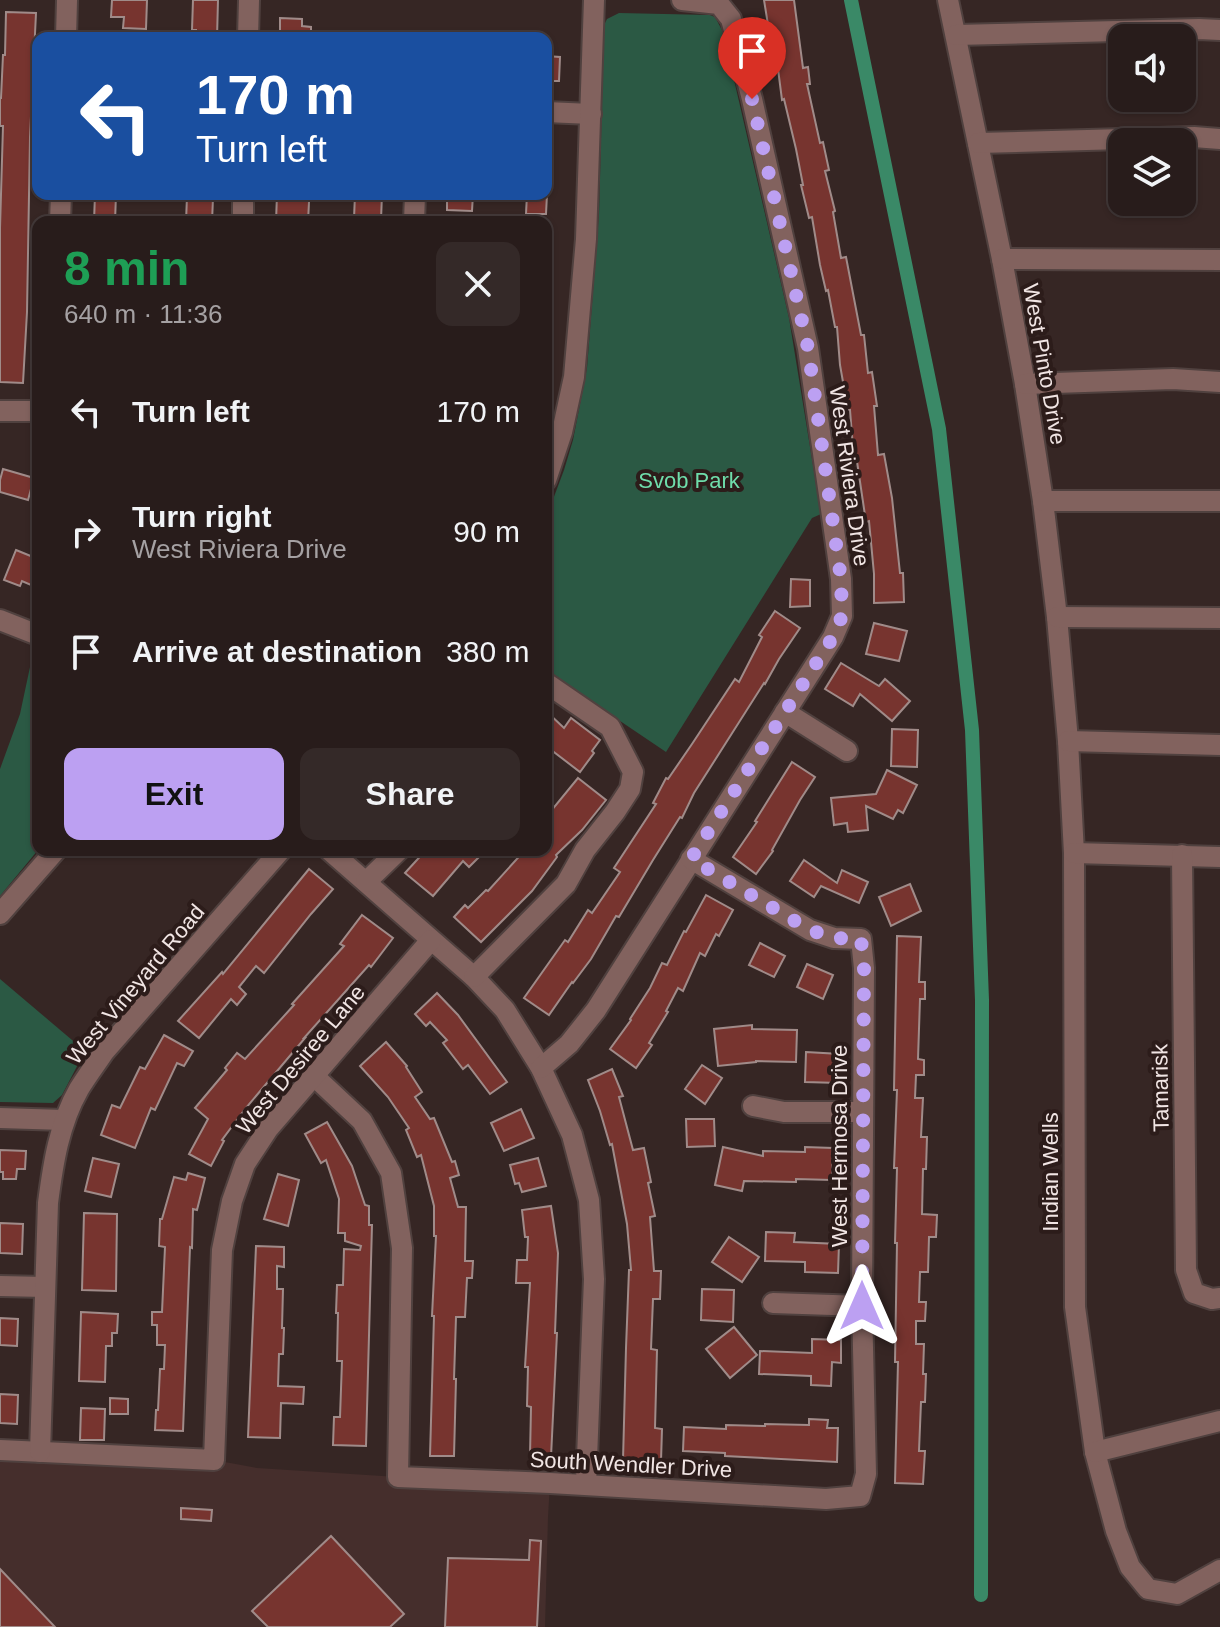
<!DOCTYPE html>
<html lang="en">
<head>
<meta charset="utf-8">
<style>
  body { margin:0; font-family:Helvetica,sans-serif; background:#342928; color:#f1f3f6; height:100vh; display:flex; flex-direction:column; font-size:30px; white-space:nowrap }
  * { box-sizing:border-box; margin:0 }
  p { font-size:26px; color:#a5a1a3 }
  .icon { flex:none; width:44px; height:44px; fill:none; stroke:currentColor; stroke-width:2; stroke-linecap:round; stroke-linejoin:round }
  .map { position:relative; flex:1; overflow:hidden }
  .sheet { position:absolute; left:32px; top:216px; width:520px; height:640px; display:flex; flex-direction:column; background:#281c1b; border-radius:16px; box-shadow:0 2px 6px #0004,0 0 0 2px #443a3a }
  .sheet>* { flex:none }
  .banner { position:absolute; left:32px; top:32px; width:520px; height:168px; border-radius:16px; box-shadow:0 2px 6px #0004,0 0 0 2px #443a3a; background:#1a4fa0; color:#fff; overflow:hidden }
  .tools { position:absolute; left:1108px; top:24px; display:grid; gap:16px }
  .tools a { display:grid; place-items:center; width:88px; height:88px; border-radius:16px; background:#281c1b; box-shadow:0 2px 6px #0004,0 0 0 2px #443a3a; font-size:40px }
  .pin { position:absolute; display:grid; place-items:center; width:68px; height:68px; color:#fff; margin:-82px -34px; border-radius:50% 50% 50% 0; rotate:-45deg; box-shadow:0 0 8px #0007 }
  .pin .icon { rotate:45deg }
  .me { position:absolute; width:88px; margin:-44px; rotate:0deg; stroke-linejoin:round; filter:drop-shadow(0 0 6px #0008) }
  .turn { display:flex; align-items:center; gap:28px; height:168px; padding:0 32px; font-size:36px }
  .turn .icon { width:104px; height:104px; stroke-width:2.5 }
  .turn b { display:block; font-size:56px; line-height:68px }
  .round { display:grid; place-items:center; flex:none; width:84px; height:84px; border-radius:16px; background:#342928 }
  .headline { display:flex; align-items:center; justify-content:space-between; height:136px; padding:0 32px }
  h1 { font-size:48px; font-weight:700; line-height:60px; color:#1e9e55 }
  .primary-button { display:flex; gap:16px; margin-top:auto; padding:16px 32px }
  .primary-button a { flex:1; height:92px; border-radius:16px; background:#bca0f2; color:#111; font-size:32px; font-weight:700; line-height:92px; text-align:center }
  .primary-button a+a { background:#342928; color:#f1f3f6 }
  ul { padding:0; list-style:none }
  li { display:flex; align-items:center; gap:24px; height:120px; padding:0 32px }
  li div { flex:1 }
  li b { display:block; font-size:30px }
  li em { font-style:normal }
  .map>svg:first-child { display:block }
</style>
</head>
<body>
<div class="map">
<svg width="1220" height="1627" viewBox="0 0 1220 1627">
  <rect width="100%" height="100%" fill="#362624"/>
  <path fill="#452e2c" d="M0 1450 214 1460 257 1468 398 1477 550 1483 548 1517 545 1627H0Z"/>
  <g fill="#2b5944">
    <path d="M619 13 710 15 715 17 723 32 789 318 821 514 812 518 666 752 546 671V518L564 470 573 440 587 368 599 214 604 25 607 19Z"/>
    <path d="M38 651V850L0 896V769L20 714 30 667 35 654Z"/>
    <path d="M0 979 85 1051 62 1095 53 1103 0 1102Z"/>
  </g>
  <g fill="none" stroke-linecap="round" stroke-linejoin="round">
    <path stroke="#3a8967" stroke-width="14" d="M851 0 939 429 972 730 982 1000 981 1595"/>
  </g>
  <g fill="#77342f" stroke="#a08b89" stroke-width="2">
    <path d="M112 0H147L146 29 123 28 124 17H111Z"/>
    <path d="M193 0H218L217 38H196V30H192Z"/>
    <path d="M764 0H794L803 68 808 67 810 84H807L820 143 823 142 829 170 825 171 835 211 833 212 841 258 846 257 861 335H864L868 373 872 372 877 406H874L878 455 884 454 892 498 900 573H903L904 602 874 603V574L869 521 866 522 855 448H853L850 410H848L840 365 837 327H835L828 290 826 291 820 265 812 217 809 218 801 185H803L796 149 784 99 782 100 777 61 774 62Z"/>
    <path d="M6 12 36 13 30 137 27 312 23 383 0 382V228L3 126H0V98H1L3 55H5Z"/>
    <path d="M280 18 302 19V26L311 27V38H280Z"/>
    <path d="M546 56 560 57 559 81H546Z"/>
    <path d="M95 194H116L115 222H94Z"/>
    <path d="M277 194H303L309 202 308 222H276Z"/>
    <path d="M355 194H382L381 220 354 219Z"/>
    <path d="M447 194H473L472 211 447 210Z"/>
    <path d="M527 194H547L546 214H526Z"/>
    <path d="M187 196 213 198 212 222H186Z"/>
    <path d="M3 469 34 478 28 500 0 492V480Z"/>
    <path d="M16 550 38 559V588L22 581 20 586 4 580Z"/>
    <path d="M791 579 810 580V606L790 607Z"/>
    <path d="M775 611 800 628 779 659 765 684 764 683 694 793 682 818 680 817 653 860 619 917 616 916 591 959 573 983 572 982 549 1015 524 998 565 940 568 942 588 910 592 913 620 872 614 868 656 804 653 803 666 778 668 779 692 744 735 679 739 682 762 637 759 635Z"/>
    <path d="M874 623 907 631 899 661 866 654Z"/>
    <path d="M841 663 879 686 885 679 910 701 892 721 860 694 853 706 825 689Z"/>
    <path d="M546 711 564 728 571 718 600 740 592 751 594 753 580 772 546 746Z"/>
    <path d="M892 729 918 730 917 767 891 766Z"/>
    <path d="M792 762 815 777 800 800 772 850 773 851 756 874 733 857 757 822 755 821 770 797Z"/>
    <path d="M887 770 917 785 903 813 898 810 893 819 866 806 868 830 848 832 847 823 834 825 831 798 876 794Z"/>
    <path d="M578 778 606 800 582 830 556 855 557 857 532 891 481 942 454 917 465 905 468 908 486 890 488 891 525 850H546V817Z"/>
    <path d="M426 850H475L481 855 469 867 463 861 433 896 405 873Z"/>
    <path d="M804 860 837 883 842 870 868 882 859 903 821 886 814 897 790 881Z"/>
    <path d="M309 869 333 889 311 914 264 973 256 966 239 987 246 994 237 1005 231 999 199 1038 178 1021 222 972 223 974Z"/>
    <path d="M910 884 921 911 891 926 879 897Z"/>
    <path d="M706 895 733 910 719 936 716 934 705 956 700 953 683 991 678 988 666 1011 668 1012 649 1043 652 1045 636 1068 610 1049 631 1020 630 1019 650 988 662 963 667 965 684 931 686 932Z"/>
    <path d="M362 915 393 938 371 967 369 965 304 1038H305L245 1109 222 1140 224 1141 211 1166 189 1154 208 1119 195 1108 227 1070 225 1068 237 1053 245 1059 294 1005 292 1004 344 946 340 944Z"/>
    <path d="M897 936 921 937 919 982H925V999H920L918 1059 924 1060V1075H916L915 1098H923L921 1137H927L926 1169H923L922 1214 937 1215 936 1237H929L928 1272H920L919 1302H926L925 1321H916V1344H924L923 1374H926L925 1402H921L919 1451H925L923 1484 895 1483 898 1362H895L897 1243H895L897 1168H894L897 1090H894Z"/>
    <path d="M760 943 785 956 774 977 749 965Z"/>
    <path d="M807 964 833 975 823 999 797 987Z"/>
    <path d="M437 993 458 1015 507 1082 490 1094 468 1065 463 1069 443 1043 447 1040 430 1022 426 1026 415 1014Z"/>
    <path d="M752 1025V1029L797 1030 796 1062 756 1061V1062L718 1066 714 1029Z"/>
    <path d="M164 1035 193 1051 184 1066 177 1063 155 1110 151 1108 135 1148 101 1135 112 1105 120 1108 140 1067 145 1069Z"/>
    <path d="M386 1042 407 1066 406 1067 422 1092 415 1097 430 1119 434 1118 452 1162 455 1161 459 1175 450 1178 458 1207H466L465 1261H473L472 1278H467L465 1317H456L454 1379H456L454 1456H430L434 1316H432L436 1236H434V1206L421 1155 417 1157 406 1130 409 1128 388 1097 360 1066Z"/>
    <path d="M806 1052 840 1054 839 1083 805 1082Z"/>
    <path d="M702 1065 722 1078 705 1104 685 1089Z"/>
    <path d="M612 1069 623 1096 619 1097 633 1150 644 1148 651 1182 648 1183 655 1216 650 1217 654 1271H661L660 1299H653L651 1349 657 1350 655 1428 662 1429 661 1461 623 1460 626 1348 629 1270H631L627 1224 612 1144 610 1145 600 1111 588 1080Z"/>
    <path d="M521 1109 534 1138 504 1151 491 1123Z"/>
    <path d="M686 1119H714L715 1146 687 1147Z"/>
    <path d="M327 1122 352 1166 365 1205 369 1206V1225H372L366 1446 333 1445 334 1417H340L342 1361H337L338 1313H336L337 1285H343L344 1249 360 1250 361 1246 345 1241V1233H338L339 1199 326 1160 321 1163 305 1134Z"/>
    <path d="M723 1147 763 1156V1151L805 1152V1147L833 1148 832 1180 796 1179V1182L744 1181 742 1191 715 1185Z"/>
    <path d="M0 1150 26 1151 25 1169H17L16 1179H3V1172H0Z"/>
    <path d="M93 1158 119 1164 111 1197 85 1191Z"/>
    <path d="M538 1158 546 1186 522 1192 519 1183 515 1184 510 1165Z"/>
    <path d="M188 1173 205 1178 197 1210 193 1209 192 1248 190 1247 183 1431 155 1430 156 1410H158L160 1369H164L165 1345H157V1325H152V1312H162L165 1247 159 1246 160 1219H162L174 1177 186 1180Z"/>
    <path d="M278 1174 299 1180 288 1226 264 1219Z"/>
    <path d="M551 1206 558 1253 555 1333H557L551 1457 530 1456 531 1407 527 1406 528 1367H525L530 1283H516L517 1260H527L528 1237H525L522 1210Z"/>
    <path d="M84 1213 117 1214 116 1291 82 1290Z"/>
    <path d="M0 1223 23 1224 22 1254 0 1253Z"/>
    <path d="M766 1232 795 1233 794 1242 839 1244 838 1273 805 1272V1262L765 1261Z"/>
    <path d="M729 1237 759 1257 742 1282 712 1262Z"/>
    <path d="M256 1246 284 1247V1267L277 1266V1289H283L282 1328H284L283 1354H279L278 1386 304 1387 303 1404 281 1403 280 1438 248 1437Z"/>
    <path d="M702 1289 734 1290 733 1322 701 1320Z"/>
    <path d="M81 1312 118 1314 117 1333H112V1346H106L105 1382 79 1381Z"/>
    <path d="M0 1318 18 1319 17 1346 0 1345Z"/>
    <path d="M734 1327 757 1355 730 1378 706 1349Z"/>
    <path d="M812 1339 841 1340V1363L832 1362 831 1386 811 1385V1376L759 1374 760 1351 812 1353Z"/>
    <path d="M0 1394 18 1395 17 1424 0 1423Z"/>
    <path d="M110 1398 128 1399V1414H110Z"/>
    <path d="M81 1408 105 1409 104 1440H80Z"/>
    <path d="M809 1419 828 1420 827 1428H838L837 1462 725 1456V1453L683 1451 684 1427 726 1429V1425L765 1426V1424L809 1425Z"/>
    <path d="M181 1508 212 1510 211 1521 181 1519Z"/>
    <path d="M331 1536 404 1614 390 1627H268L252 1611Z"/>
    <path d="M530 1540 541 1541 537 1627H445L448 1558 529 1560Z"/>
    <path d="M0 1569 55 1627H0Z"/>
  </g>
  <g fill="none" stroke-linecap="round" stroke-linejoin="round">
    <defs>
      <g id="minor">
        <path d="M948 0 1002 259 1025 384 1043 501 1057 617 1068 741 1074 853 1075 1307 1095 1452 1116 1531 1130 1567 1148 1589 1177 1594 1220 1570"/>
        <path d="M956 35 1199 29 1220 30"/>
        <path d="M66 38 67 0"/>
        <path d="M248 38 249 0"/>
        <path d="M546 112 591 114"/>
        <path d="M978 143 1194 137 1220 139"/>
        <path d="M60 222 61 194"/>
        <path d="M243 222V194"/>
        <path d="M414 222 415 194"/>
        <path d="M1002 259 1220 260"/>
        <path d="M1025 384 1173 379 1220 382"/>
        <path d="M0 411H38"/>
        <path d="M546 480 562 432 574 377 586 239 594 0"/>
        <path d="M1043 501H1220"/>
        <path d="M1057 617 1220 618"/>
        <path d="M0 620 38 635"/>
        <path d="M785 712 847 751"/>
        <path d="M1068 741 1220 745"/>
        <path d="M329 850 474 977 505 1010 541 1068 572 1135 589 1200 594 1279 586 1484"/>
        <path d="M1074 853 1220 857"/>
        <path d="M1182 855 1186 1270 1194 1293 1212 1299 1220 1298"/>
        <path d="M366 882 399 850"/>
        <path d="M0 914 56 850"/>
        <path d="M474 977 566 884 585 850 615 812 630 789 633 772 610 727 546 683"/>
        <path d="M541 1068 569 1044 596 1010 833 637 842 616 841 579 808 348 752 99 731 19 719 4 682 0"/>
        <path d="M314 1076 362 1121 391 1173 402 1248 398 1477 550 1483 826 1499 860 1496 866 1474 862 1306 864 968 861 939 834 938 810 930 691 859"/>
        <path d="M753 1106 784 1112H863"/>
        <path d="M0 1118 64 1120"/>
        <path d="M0 1286 45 1287"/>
        <path d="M773 1303 862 1306"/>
        <path d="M0 1450 214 1460 222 1250 232 1201 245 1164 268 1129 431 940"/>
        <path d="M40 1452 48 1203C53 1164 59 1124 79 1089 87 1076 96 1064 104 1052L281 850"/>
        <path d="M1095 1452 1220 1421"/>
      </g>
    </defs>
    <use href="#minor" stroke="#50413f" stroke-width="24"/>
    <use href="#minor" stroke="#82625e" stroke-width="20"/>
  </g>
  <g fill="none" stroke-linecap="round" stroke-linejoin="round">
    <path stroke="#bca0f2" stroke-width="14" stroke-dasharray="0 25.2" d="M752 99 808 348 841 579 842 616 833 637 691 859 810 930 834 938 861 939 864 968 862 1306"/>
  </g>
  <g text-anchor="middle" stroke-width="8" stroke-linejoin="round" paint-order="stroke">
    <g font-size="22" fill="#f1e5e4" stroke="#2c1c1a">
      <text transform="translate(1045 364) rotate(80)" y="8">West Pinto Drive</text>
      <text transform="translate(850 476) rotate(82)" y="8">West Riviera Drive</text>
      <text transform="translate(135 984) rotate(-50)" y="8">West Vineyard Road</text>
      <text transform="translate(300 1059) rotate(-50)" y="8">West Desiree Lane</text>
      <text transform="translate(1160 1088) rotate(-91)" y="8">Tamarisk</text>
      <text transform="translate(839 1146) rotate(-90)" y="8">West Hermosa Drive</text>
      <text transform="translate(1050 1172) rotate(-90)" y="8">Indian Wells</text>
      <text transform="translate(631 1464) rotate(3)" y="8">South Wendler Drive</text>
    </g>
    <g font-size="22" fill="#6fddab" stroke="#2c1c1a">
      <text x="689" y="488">Svob Park</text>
    </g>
  </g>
</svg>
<div class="tools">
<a><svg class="icon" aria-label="sound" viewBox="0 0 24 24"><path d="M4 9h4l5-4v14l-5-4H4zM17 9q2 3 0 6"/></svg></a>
<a><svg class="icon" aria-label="layers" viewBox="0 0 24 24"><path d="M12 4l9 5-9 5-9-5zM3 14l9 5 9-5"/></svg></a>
</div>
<div class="pin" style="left:752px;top:99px;background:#d93025"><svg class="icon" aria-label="arrive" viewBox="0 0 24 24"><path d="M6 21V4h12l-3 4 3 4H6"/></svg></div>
<svg class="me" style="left:862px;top:1306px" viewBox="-20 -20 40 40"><path d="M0-17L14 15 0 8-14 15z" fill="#bca0f2" stroke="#fff" stroke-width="4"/></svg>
<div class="banner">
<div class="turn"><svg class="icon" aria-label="left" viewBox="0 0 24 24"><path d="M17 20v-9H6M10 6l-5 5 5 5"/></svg><div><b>170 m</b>Turn left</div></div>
</div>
<section class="sheet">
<div class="headline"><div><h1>8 min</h1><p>640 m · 11:36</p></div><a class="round"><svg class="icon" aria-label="close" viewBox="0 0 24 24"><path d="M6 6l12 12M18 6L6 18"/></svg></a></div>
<ul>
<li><svg class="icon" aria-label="left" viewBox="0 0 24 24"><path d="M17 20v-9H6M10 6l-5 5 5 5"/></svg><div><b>Turn left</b></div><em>170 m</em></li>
<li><svg class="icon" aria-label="right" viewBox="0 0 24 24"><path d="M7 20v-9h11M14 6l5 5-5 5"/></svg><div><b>Turn right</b><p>West Riviera Drive</p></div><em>90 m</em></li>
<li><svg class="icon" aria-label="arrive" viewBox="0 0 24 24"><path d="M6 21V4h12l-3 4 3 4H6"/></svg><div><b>Arrive at destination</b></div><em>380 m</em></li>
</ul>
<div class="primary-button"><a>Exit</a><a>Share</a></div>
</section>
</div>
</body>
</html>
